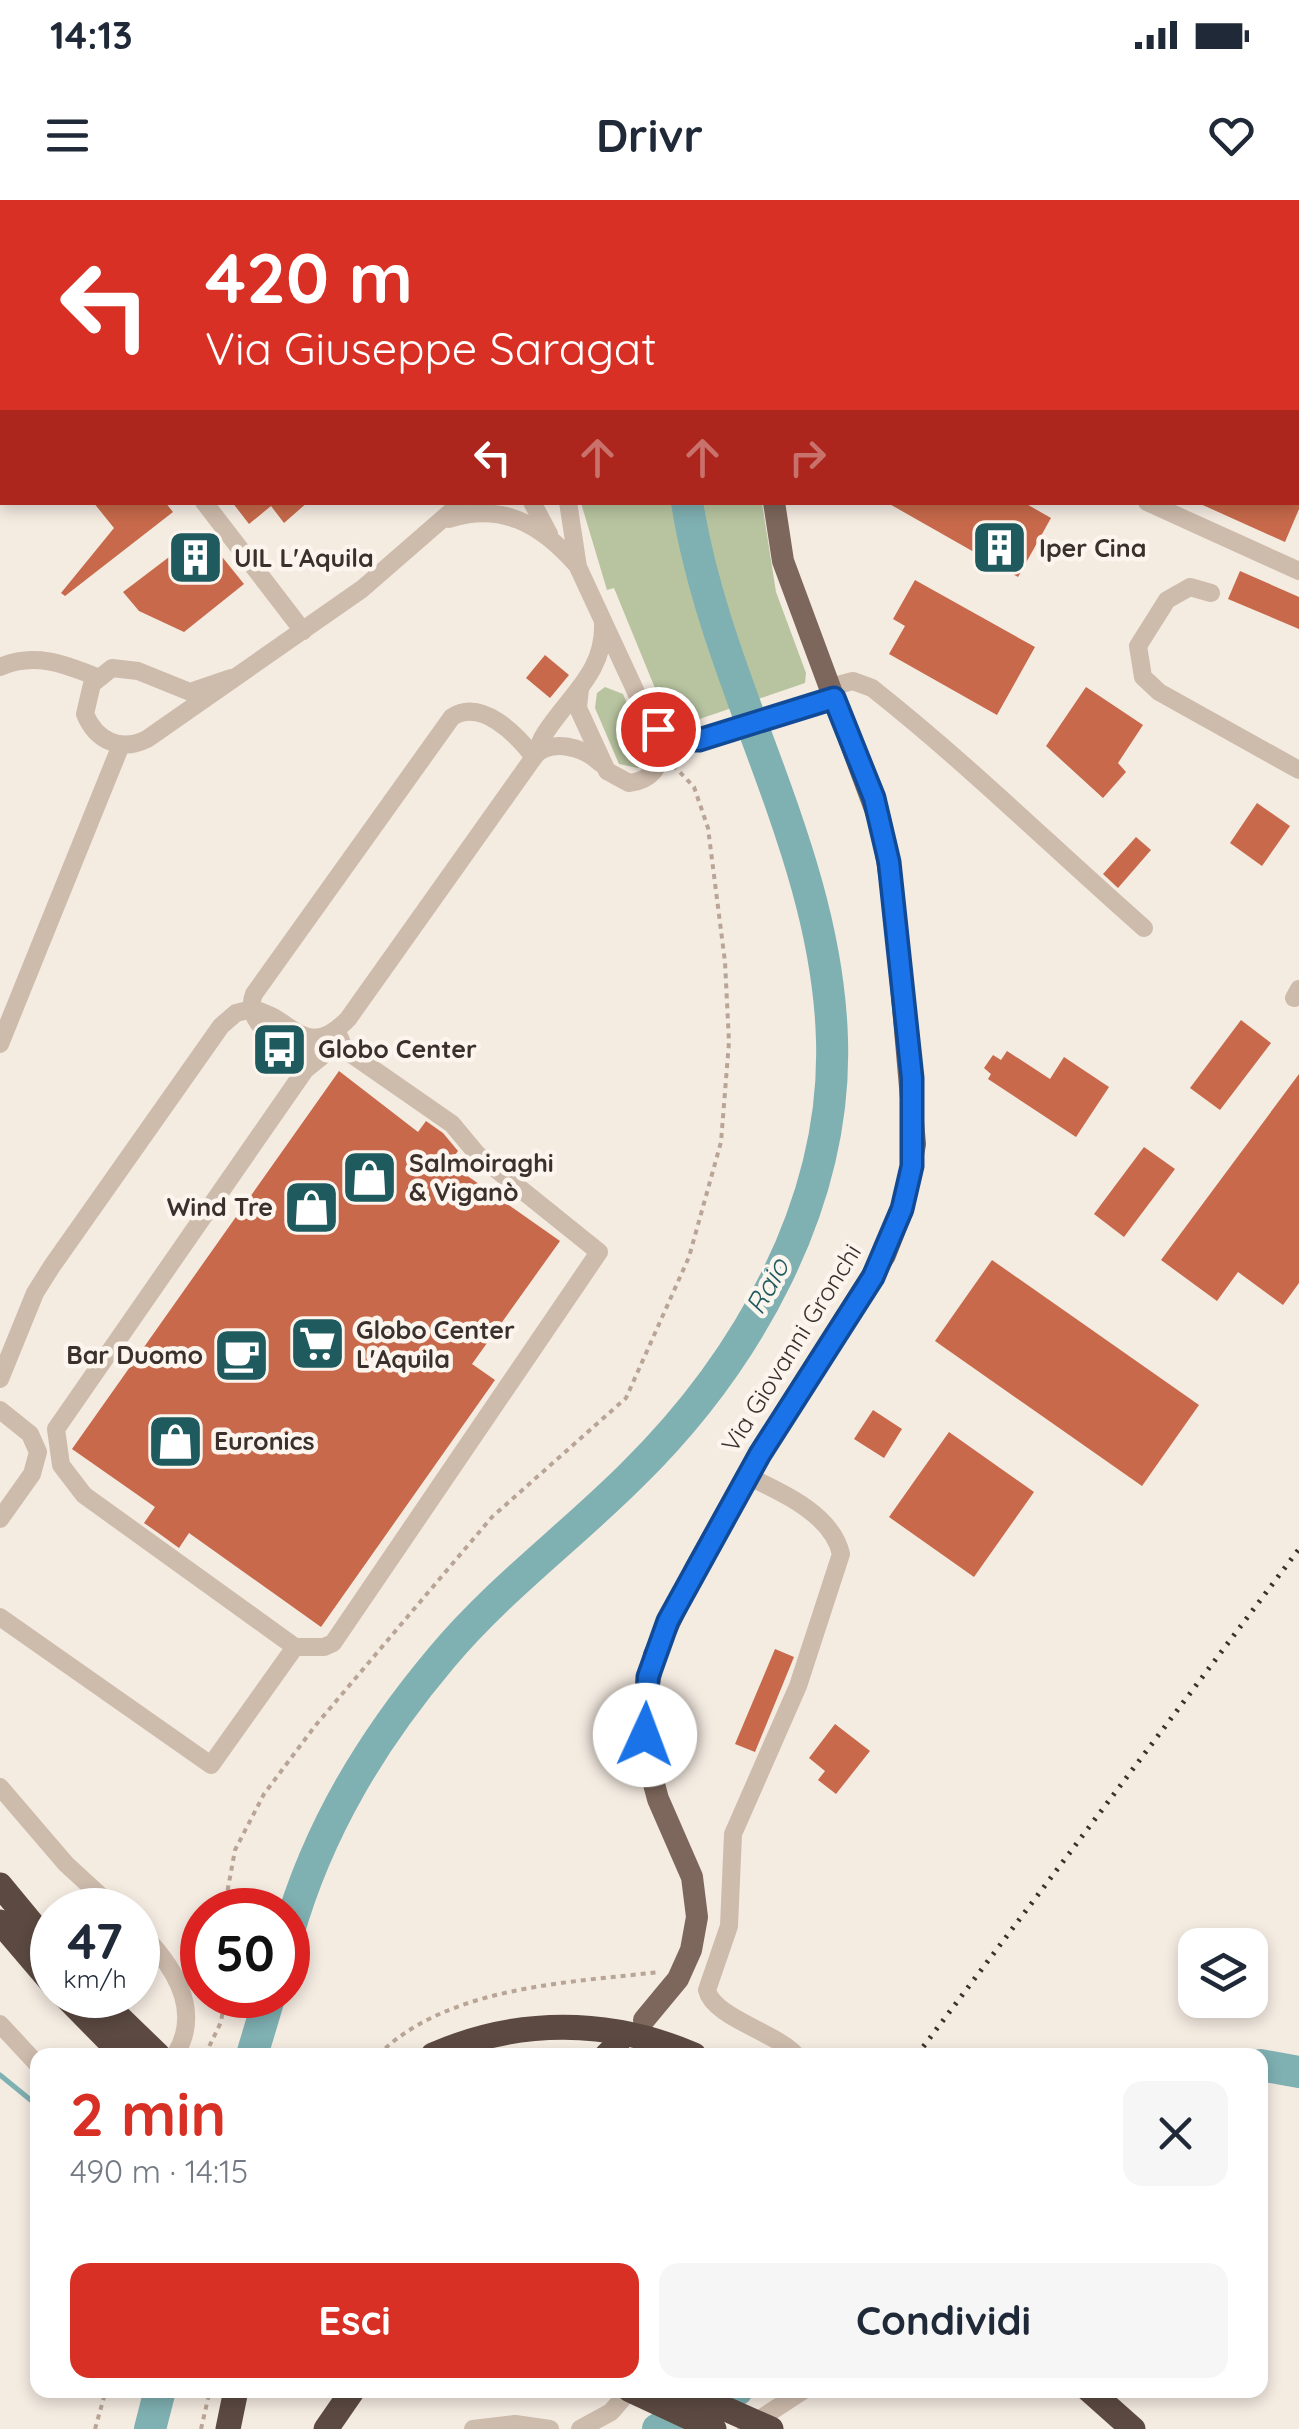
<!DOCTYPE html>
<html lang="it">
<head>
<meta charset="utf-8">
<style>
  body { margin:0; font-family:Quicksand,sans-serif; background:#f6f6f7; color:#1f2937; height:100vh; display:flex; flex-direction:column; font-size:38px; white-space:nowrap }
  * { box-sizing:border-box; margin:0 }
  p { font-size:32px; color:#747a83 }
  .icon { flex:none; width:55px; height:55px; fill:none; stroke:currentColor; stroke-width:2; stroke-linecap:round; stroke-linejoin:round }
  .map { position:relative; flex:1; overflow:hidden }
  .side { position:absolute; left:30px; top:1848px; width:1238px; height:350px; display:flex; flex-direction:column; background:#fff; border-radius:20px; box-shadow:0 5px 15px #0003 }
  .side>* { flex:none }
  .guide { position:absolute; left:0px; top:0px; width:1300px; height:305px; box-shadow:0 5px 15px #0003; background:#d93025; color:#fff; overflow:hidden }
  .buttons { position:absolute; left:1178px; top:1728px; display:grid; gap:20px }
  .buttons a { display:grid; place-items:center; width:90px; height:90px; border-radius:20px; background:#fff; box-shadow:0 5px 15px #0003; font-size:50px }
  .speed { position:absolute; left:30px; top:1688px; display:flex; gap:20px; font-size:50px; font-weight:700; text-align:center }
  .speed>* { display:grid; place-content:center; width:130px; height:130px; border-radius:50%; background:#fff; box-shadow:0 5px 15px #0003; line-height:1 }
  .speed small { font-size:25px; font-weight:400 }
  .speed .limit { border:15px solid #d22; background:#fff; color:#111 }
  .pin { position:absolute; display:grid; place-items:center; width:85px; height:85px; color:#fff; margin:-42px; border:5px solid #fff; border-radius:50%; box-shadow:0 2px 10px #0007 }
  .me { position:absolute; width:110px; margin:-55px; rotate:2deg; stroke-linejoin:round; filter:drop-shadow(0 0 8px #0008) }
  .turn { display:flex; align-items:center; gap:35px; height:210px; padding:0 40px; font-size:45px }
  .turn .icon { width:130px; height:130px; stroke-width:2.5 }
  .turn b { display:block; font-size:70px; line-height:85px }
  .lanes { display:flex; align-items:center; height:95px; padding:0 40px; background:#0003; justify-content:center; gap:50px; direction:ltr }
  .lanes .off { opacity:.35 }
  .round { display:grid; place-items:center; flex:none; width:105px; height:105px; border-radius:20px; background:#f6f6f7 }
  .head { display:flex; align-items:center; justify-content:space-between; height:170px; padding:0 40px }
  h1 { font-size:60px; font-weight:700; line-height:75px; color:#d93025 }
  .cta { display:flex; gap:20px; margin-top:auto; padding:20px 40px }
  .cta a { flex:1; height:115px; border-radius:20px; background:#d93025; color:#fff; font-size:40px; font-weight:700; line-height:115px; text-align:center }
  .cta a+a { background:#f6f6f7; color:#1f2937 }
  .status { display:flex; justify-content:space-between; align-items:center; height:70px; padding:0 50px; background:#fff; direction:ltr }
  .status svg { height:28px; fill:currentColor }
  header { display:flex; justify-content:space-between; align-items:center; height:130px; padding:0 40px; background:#fff; font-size:45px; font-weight:700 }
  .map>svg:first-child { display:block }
</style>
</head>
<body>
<div class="status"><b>14:13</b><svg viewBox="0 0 49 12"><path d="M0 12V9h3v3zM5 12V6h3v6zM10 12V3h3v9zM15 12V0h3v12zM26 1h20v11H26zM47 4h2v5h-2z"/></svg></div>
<header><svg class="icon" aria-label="menu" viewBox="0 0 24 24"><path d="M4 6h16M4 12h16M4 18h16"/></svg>Drivr<svg class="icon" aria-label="heart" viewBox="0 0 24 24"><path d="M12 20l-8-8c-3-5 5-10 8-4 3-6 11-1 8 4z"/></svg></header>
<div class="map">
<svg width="1299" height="2229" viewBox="0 0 1299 2229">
  <rect width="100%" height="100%" fill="#f4ebe1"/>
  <g fill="#b8c4a0">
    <path d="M718 0H993L716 2Z"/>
    <path d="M581 303H762L776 392 806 473 805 483 685 524 666 515 614 388 607 390Z"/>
    <path d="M605 487 623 494 647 551 638 568 619 564 595 508 597 493Z"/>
  </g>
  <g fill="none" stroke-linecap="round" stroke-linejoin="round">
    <path stroke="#7fb0b2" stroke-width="5" d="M0 1875 38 1906"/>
    <g stroke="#7fb0b2" stroke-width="32">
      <path d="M866 2 869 0"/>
      <path d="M288 1734C318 1629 372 1540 442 1457 499 1389 570 1337 632 1275 747 1162 837 1004 832 840 827 650 716 487 687 302"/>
      <path d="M252 1855 270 1795"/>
      <path d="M1260 1865 1299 1872"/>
      <path d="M150 2229 160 2190"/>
      <path d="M658 2229 737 2190"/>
    </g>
  </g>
  <g fill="#c8694b">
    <path d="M93 302H165L173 312 65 396 61 393 114 328Z"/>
    <path d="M232 302H308L284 323 271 306 249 324Z"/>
    <path d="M886 302H1023L1051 318 1018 377Z"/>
    <path d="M1196 302H1299V309L1285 342Z"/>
    <path d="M202 332 244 384 184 432 139 411 123 392Z"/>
    <path d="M1240 371 1299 397V429L1228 399Z"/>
    <path d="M915 380 1035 447 997 515 889 454 905 426 893 419Z"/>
    <path d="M545 455 569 475 550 498 526 478Z"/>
    <path d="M1086 487 1143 525 1118 563 1126 572 1103 598 1046 546Z"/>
    <path d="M1257 603 1290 626 1262 666 1230 643Z"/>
    <path d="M1136 637 1151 650 1118 688 1103 674Z"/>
    <path d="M1241 820 1271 843 1220 910 1190 888Z"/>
    <path d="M1007 851 1050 879 1064 857 1109 887 1076 937 988 879 991 874 984 868 993 855 1001 860Z"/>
    <path d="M339 871 418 932 426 921 443 933 458 951 449 963 560 1041 472 1164 495 1180 321 1427 189 1333 179 1348 157 1332 144 1323 155 1307 72 1249Z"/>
    <path d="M1299 874V1083L1283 1105 1238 1072 1217 1101 1161 1060Z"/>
    <path d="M1144 947 1175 969 1124 1037 1094 1014Z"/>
    <path d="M992 1060 1199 1205 1142 1286 935 1141Z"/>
    <path d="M873 1210 902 1229 884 1258 854 1239Z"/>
    <path d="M949 1232 1034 1292 974 1377 889 1317Z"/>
    <path d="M775 1449 794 1457 755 1552 735 1544Z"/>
    <path d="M835 1524 870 1551 836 1594 818 1580 825 1571 809 1558Z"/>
  </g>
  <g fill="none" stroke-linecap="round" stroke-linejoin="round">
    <g stroke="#b9a596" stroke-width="4" stroke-dasharray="5 5" stroke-linecap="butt">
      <path d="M224 1710 235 1650 264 1594 315 1526 492 1317 626 1198 689 1057 721 942 729 842 725 762 708 628 694 587 673 565"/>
      <path d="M205 1855 221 1822 225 1795"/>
      <path d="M378 1855C448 1786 567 1783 659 1772"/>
      <path d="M95 2229 106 2190"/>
      <path d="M201 2229 210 2190"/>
    </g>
    <g stroke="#cdbbac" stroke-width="18">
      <path d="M253 0 255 2"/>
      <path d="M299 0 301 2"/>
      <path d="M1170 0 1175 2"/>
      <path d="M227 2 230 0"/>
      <path d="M609 2 612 0"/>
      <path d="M637 2 639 0"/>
      <path d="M692 2 695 0"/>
      <path d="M1101 2 1105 0"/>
      <path d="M1298 57H1299"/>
      <path d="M204 302 303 431"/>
      <path d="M532 302 549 334"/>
      <path d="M568 302 578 367 661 546C662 567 650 581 629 583L607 571 578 508 580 488"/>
      <path d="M1147 302 1299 371"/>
      <path d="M449 319C501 302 540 324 575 363"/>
      <path d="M1211 393 1190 387 1167 400 1138 446 1143 477 1159 492 1299 570"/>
      <path d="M0 467C34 452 64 464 97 477"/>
      <path d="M231 478 190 492 138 471 112 468 92 484 85 514C96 541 121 552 147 539L362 389 462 302"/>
      <path d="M830 487 853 481 872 488C967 563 1053 648 1144 728"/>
      <path d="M651 524 677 538 699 540 834 498"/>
      <path d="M534 556C552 538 584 547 600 563"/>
      <path d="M1294 798 1299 789"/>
      <path d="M0 844 121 545"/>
      <path d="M325 853C296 859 240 826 254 794L452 517C482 498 517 535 534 557"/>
      <path d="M0 1179 35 1093 52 1066 221 826 236 813 252 809C293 817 305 863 348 819L534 557C539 550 539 542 544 535 568 496 605 473 603 423"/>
      <path d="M0 1210 30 1234 38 1252 32 1274 0 1319"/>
      <path d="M747 1276C781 1292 832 1314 841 1354L798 1486 733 1634 729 1726 707 1790C713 1817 775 1832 796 1855"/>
      <path d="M0 1417 211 1565 295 1447 84 1295 61 1265 56 1229 305 870 326 853"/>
      <path d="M295 1447H324L333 1443 599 1052 477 954 452 924 344 849 340 838"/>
      <path d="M0 1587 66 1664 116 1710"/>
      <path d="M138 1730C171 1762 204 1809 175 1855"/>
      <path d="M0 1824 38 1865"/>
      <path d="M746 2228 804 2190"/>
      <path d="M473 2229 515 2224 550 2229"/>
      <path d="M580 2229 611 2212 630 2190"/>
    </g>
    <g stroke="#7d675c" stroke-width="22">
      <path d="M1013 2 1016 0"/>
      <path d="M644 1820 678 1779 691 1750 697 1717 692 1677 658 1599 648 1562 644 1512 654 1455 696 1367 759 1254 885 1055 903 1009 915 944 894 705 882 628 783 361 774 302"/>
    </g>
    <g stroke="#5c4a42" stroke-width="25">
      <path d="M0 1685 52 1748"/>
      <path d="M0 1722 52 1783"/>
      <path d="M64 1795 123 1855"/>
      <path d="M96 1795 158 1855"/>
      <path d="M433 1855C517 1818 609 1818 694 1855"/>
      <path d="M607 1855 617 1845"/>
      <path d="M1089 2190 1133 2229"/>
      <path d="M228 2229 236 2190"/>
      <path d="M326 2229 353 2190"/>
    </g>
    <g stroke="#3b302b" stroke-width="5" stroke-dasharray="2.5 8" stroke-linecap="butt">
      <path d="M917 1855 1299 1349"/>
      <path d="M695 2229 715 2190"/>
    </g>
    <g stroke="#5c4a42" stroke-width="25">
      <path d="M630 2190 714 2229"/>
      <path d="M683 2190 771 2229"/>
    </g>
  </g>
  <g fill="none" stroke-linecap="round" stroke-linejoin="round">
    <defs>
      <path id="route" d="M645 1535 648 1477 668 1421 760 1254 873 1077 902 1009 912 966V878L889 662 874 598 834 498 699 540H682L658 529"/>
    </defs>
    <use href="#route" stroke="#114b97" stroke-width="25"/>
    <use href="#route" stroke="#1a73e8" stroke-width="18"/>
  </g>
  <defs>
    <symbol id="building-square" viewBox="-11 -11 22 22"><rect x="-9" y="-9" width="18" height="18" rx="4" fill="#1f5a5e" stroke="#fbf5ee"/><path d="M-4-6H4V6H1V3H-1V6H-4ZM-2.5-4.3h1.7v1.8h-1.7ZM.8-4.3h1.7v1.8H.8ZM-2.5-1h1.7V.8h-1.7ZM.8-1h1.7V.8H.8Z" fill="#fff"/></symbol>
    <symbol id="bus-square" viewBox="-11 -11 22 22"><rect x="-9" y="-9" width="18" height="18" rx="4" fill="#1f5a5e" stroke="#fbf5ee"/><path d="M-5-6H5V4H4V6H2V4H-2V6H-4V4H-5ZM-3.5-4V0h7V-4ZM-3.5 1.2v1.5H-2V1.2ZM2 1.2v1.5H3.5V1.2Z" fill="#fff"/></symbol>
    <symbol id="shop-square" viewBox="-11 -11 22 22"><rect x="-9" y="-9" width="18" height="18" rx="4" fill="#1f5a5e" stroke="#fbf5ee"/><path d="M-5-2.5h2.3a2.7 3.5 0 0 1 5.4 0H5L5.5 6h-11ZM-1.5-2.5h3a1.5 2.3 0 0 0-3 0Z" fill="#fff"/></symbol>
    <symbol id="supermarket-square" viewBox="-11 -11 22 22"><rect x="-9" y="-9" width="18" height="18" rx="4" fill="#1f5a5e" stroke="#fbf5ee"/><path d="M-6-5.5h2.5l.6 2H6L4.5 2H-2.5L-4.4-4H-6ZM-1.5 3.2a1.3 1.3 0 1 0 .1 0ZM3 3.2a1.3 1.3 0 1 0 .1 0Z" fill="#fff"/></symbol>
    <symbol id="cafe-square" viewBox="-11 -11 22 22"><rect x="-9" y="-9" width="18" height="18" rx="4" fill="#1f5a5e" stroke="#fbf5ee"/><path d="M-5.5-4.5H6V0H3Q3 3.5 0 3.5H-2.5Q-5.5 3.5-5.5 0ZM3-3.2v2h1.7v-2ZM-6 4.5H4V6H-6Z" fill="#fff"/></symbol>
  </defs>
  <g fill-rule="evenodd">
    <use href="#building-square" x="968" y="316" width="63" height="63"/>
    <use href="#building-square" x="164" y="326" width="63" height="63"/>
    <use href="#bus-square" x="248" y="818" width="63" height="63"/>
    <use href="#shop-square" x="338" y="946" width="63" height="63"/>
    <use href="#shop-square" x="280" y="976" width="63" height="63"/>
    <use href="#supermarket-square" x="286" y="1112" width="63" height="63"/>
    <use href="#cafe-square" x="210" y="1124" width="63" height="63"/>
    <use href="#shop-square" x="144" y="1210" width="63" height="63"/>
  </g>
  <g text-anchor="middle" stroke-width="9" stroke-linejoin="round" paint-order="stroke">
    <g font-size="25" font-weight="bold" fill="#3b302b" stroke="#fbf5ee" text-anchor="start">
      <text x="1039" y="357">Iper Cina</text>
      <text x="234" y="367">UIL L'Aquila</text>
      <text x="318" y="858">Globo Center</text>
      <text x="409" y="972">Salmoiraghi<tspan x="409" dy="29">&amp; Viganò</tspan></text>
      <text x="273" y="1016" text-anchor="end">Wind Tre</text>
      <text x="356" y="1139">Globo Center<tspan x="356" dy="29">L'Aquila</tspan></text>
      <text x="203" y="1164" text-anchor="end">Bar Duomo</text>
      <text x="214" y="1250">Euronics</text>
    </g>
    <g font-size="25" fill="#3b302b" stroke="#fbf5ee">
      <text transform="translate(791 1148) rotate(-58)" y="9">Via Giovanni Gronchi</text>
    </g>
    <g font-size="28" font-style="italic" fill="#1f5a5e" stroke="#fbf5ee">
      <text transform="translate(767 1086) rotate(-61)" y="10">Raio</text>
    </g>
  </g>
</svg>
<div class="buttons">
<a><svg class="icon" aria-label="layers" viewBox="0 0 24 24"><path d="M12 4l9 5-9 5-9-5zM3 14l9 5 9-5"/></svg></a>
</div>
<div class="speed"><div>47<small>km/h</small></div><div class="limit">50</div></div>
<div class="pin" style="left:658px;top:529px;background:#d93025"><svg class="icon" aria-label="arrive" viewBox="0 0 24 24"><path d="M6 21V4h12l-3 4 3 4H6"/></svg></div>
<svg class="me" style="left:645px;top:1535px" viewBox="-20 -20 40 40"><circle r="19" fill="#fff"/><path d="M0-13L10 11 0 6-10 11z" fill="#1a73e8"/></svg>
<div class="guide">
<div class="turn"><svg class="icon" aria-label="left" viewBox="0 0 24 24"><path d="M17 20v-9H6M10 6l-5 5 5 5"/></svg><div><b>420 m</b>Via Giuseppe Saragat</div></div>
<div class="lanes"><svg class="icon" aria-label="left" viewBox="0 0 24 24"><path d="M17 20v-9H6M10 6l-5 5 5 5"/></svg><svg class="icon off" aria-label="ahead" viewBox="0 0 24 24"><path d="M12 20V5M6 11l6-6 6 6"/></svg><svg class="icon off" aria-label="ahead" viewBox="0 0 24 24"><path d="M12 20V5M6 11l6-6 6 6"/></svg><svg class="icon off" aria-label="right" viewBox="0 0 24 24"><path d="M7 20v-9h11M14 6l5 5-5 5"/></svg></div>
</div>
<section class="side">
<div class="head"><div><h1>2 min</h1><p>490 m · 14:15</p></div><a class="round"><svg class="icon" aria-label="close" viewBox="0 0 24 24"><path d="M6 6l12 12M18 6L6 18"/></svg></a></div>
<div class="cta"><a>Esci</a><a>Condividi</a></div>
</section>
</div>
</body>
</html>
